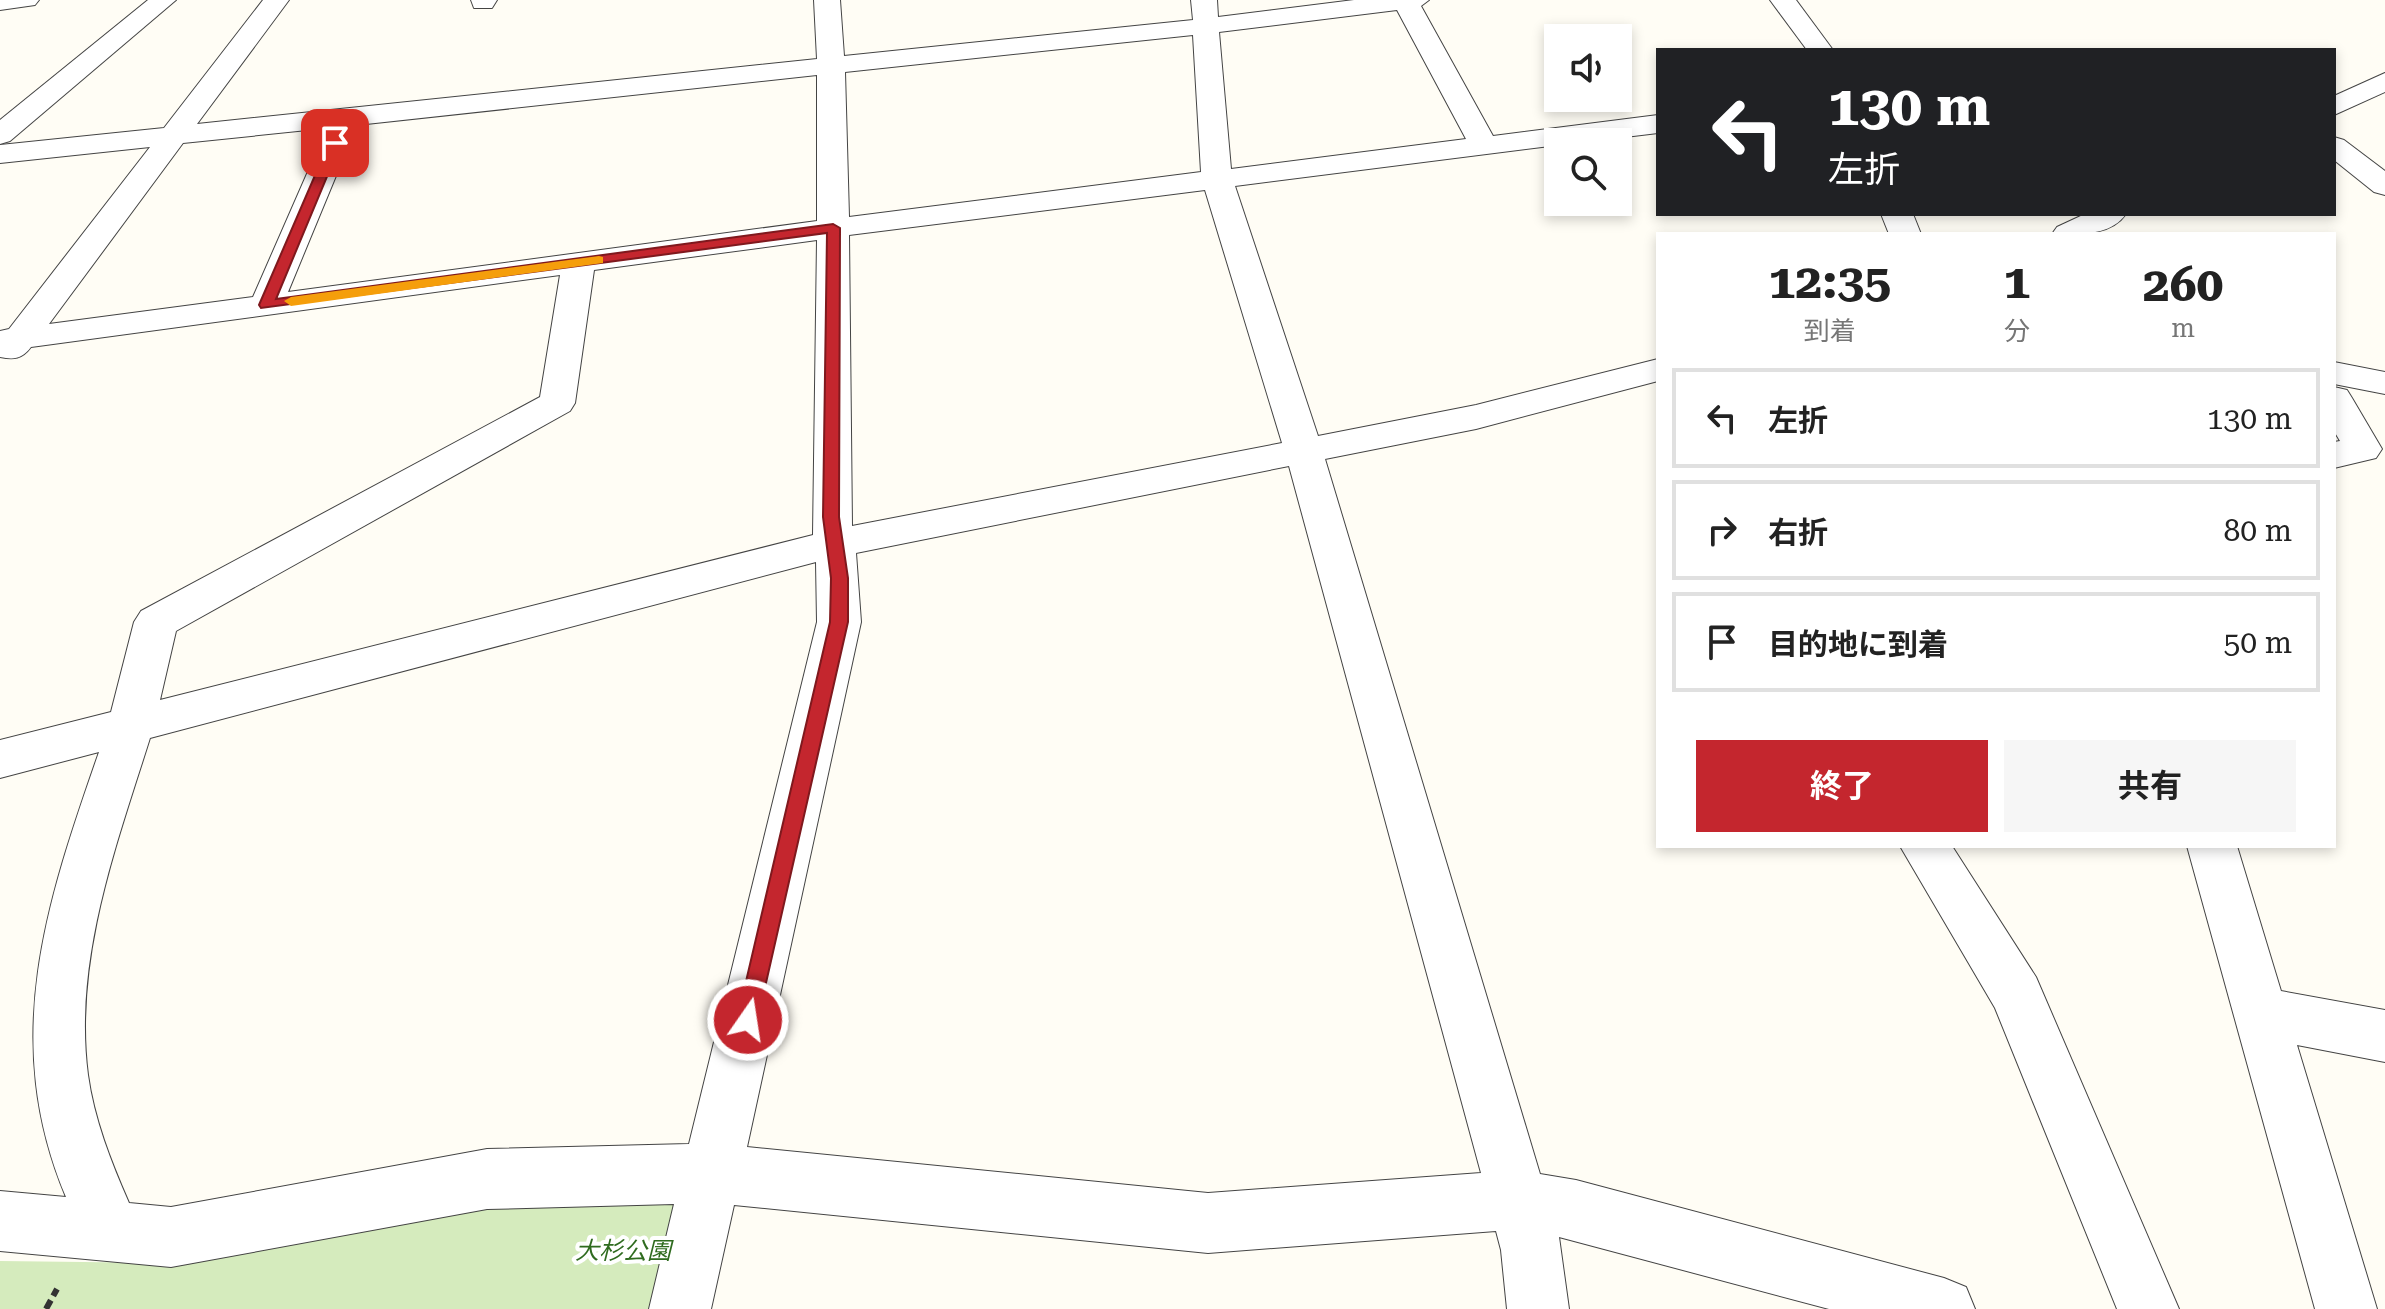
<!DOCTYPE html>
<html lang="ja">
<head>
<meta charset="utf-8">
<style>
  body { margin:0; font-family:"Roboto Serif","Noto Sans JP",serif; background:#f6f6f6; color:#222; height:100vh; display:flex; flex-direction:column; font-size:30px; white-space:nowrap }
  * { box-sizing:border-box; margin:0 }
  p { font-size:26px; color:#767676 }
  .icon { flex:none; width:44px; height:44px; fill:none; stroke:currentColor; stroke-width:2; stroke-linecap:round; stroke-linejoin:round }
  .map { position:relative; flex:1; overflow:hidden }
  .drawer { position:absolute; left:1656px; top:232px; width:680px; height:616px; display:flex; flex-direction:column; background:#fff; border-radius:0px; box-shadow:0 4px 12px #0003 }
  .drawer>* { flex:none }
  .top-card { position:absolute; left:1656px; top:48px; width:680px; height:168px; border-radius:0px; box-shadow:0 4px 12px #0003; background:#202124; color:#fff; overflow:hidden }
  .fabs { position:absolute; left:1544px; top:24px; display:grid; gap:16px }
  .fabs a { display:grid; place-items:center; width:88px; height:88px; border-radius:0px; background:#fff; box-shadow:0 4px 12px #0003; font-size:40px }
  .pin { position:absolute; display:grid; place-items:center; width:68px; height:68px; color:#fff; margin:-34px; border-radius:16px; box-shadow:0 4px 12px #0006 }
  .me { position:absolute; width:88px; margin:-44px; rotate:13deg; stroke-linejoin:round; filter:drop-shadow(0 0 6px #0008) }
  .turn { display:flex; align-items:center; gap:28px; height:168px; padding:0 40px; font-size:36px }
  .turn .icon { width:104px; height:104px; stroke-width:2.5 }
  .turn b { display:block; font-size:56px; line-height:68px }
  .eta { display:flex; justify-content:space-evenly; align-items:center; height:136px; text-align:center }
  .eta b { font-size:48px; font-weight:700; line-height:56px }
  .button { display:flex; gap:16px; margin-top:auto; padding:16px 40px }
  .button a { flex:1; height:92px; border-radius:0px; background:#c4262e; color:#fff; font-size:32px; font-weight:700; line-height:92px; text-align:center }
  .button a+a { background:#f6f6f6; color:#222 }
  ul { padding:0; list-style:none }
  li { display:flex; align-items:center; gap:24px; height:100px; margin:0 16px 12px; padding:0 24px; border:4px solid #e0e0e0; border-radius:0px }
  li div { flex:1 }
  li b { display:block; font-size:30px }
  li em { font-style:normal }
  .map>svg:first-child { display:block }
</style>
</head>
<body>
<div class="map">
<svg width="2385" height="1309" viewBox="0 0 2385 1309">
  <rect width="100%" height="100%" fill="#fffdf5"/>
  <path fill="#d5ebbd" d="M698 1190 669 1309H0V1261L166 1263 485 1197Z"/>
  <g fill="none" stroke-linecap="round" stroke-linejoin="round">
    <defs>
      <g id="minor">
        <path d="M0 0H39L35 5 0 10Z"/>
        <path d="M148 0H176L10 141 0 144V120Z"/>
        <path d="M263 0H289L197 124 817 59 814 0H840L844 56 1193 20 1191 0H1217L1218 17 1354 0H1429L1421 6 1493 136 1658 115V133L1584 142H1558V145L1235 186 1318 436 1476 405 1658 359V381L1476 429 1325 459 1540 1174 1576 1180 1944 1278 1966 1287 1975 1309H1829L1559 1237 1569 1309H1507L1501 1250 1496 1231 1208 1253 734 1205 711 1309H649L674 1204 487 1209 171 1267 0 1251V1191L66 1197C0 1040 46 904 99 752L0 778V740L111 712 134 622 141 611 540 397 560 275 31 347C22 359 14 360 0 357V331L9 329 150 147 0 163V145L164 128ZM1397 10 1466 139 1231 169 1219 32ZM1193 35 1201 172 849 217 845 72ZM817 75V221L288 292 357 125ZM327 128 253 297 49 324 183 143ZM1205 190 1282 443 852 526 849 235ZM817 240 813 535 160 700 176 631 570 411 575 403 594 270ZM1289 466 1481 1173 1208 1193 747 1147 861 622 856 553ZM816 562 817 622 689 1144 487 1149 171 1207 129 1203C111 1162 94 1119 88 1075 73 960 116 846 150 738Z"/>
        <path d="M471 0H497L492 8H474Z"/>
        <path d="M1770 0H1796L1833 50H1807Z"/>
        <path d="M2385 73V92L2334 115V96Z"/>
        <path d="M2334 137 2344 140 2385 171V195L2374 192 2334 160Z"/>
        <path d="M1881 214H1913L1921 234H1889Z"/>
        <path d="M2085 214H2126C2110 237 2077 234 2052 234L2057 227Z"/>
        <path d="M2334 362 2385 372V394L2334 384Z"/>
        <path d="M2334 387 2347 390 2352 398 2382 449 2376 458 2334 468V442L2340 441 2334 431Z"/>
        <path d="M1900 846H1952L2036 977 2179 1309H2117L1995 1008Z"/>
        <path d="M2187 846H2237L2281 991 2385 1010V1062L2297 1045 2377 1309H2315Z"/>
      </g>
    </defs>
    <use href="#minor" stroke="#444" stroke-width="2"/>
    <path stroke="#333" stroke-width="6" stroke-dasharray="10 5" stroke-linecap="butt" d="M46 1309 57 1289"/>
    <use href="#minor" fill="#fff" fill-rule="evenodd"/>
  </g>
  <path fill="#c4262e" stroke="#7f191e" stroke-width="2" d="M335 139 341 143 276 299 833 224 840 228 839 517 848 578V622L756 1027 748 1030 740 1027 737 1020 830 622 831 578 823 517 827 233 261 308 259 305 329 143Z"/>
  <path fill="#f59e0b" d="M599 256 603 257V263L291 306 284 301 291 297Z"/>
  <g text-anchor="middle" stroke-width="8" stroke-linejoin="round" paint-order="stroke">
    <g font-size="24" font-style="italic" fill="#2f6b1f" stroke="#fff">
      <text x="623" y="1259">大杉公園</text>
    </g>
  </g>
</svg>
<div class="fabs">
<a><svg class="icon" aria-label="sound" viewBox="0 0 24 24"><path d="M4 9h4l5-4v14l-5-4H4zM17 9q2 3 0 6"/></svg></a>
<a><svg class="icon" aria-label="search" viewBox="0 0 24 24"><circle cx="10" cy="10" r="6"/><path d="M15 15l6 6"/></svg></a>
</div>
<div class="pin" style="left:335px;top:143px;background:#d93025"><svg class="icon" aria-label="arrive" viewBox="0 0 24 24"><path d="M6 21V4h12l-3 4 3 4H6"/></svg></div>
<svg class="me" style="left:748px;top:1020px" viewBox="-20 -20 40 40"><circle r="17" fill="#c4262e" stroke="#fff" stroke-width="3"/><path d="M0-11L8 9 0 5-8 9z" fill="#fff"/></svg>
<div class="top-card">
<div class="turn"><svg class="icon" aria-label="left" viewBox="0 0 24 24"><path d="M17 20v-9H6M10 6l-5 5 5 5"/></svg><div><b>130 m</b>左折</div></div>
</div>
<section class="drawer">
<div class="eta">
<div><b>12:35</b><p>到着</p></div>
<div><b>1</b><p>分</p></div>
<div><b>260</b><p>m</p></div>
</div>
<ul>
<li><svg class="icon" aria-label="left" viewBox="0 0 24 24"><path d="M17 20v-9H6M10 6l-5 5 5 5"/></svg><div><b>左折</b></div><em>130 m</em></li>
<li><svg class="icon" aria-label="right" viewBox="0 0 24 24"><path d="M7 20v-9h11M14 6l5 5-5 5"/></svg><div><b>右折</b></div><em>80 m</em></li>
<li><svg class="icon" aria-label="arrive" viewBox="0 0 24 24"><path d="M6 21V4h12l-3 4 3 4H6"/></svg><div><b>目的地に到着</b></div><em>50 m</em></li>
</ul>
<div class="button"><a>終了</a><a>共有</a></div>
</section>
</div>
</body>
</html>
